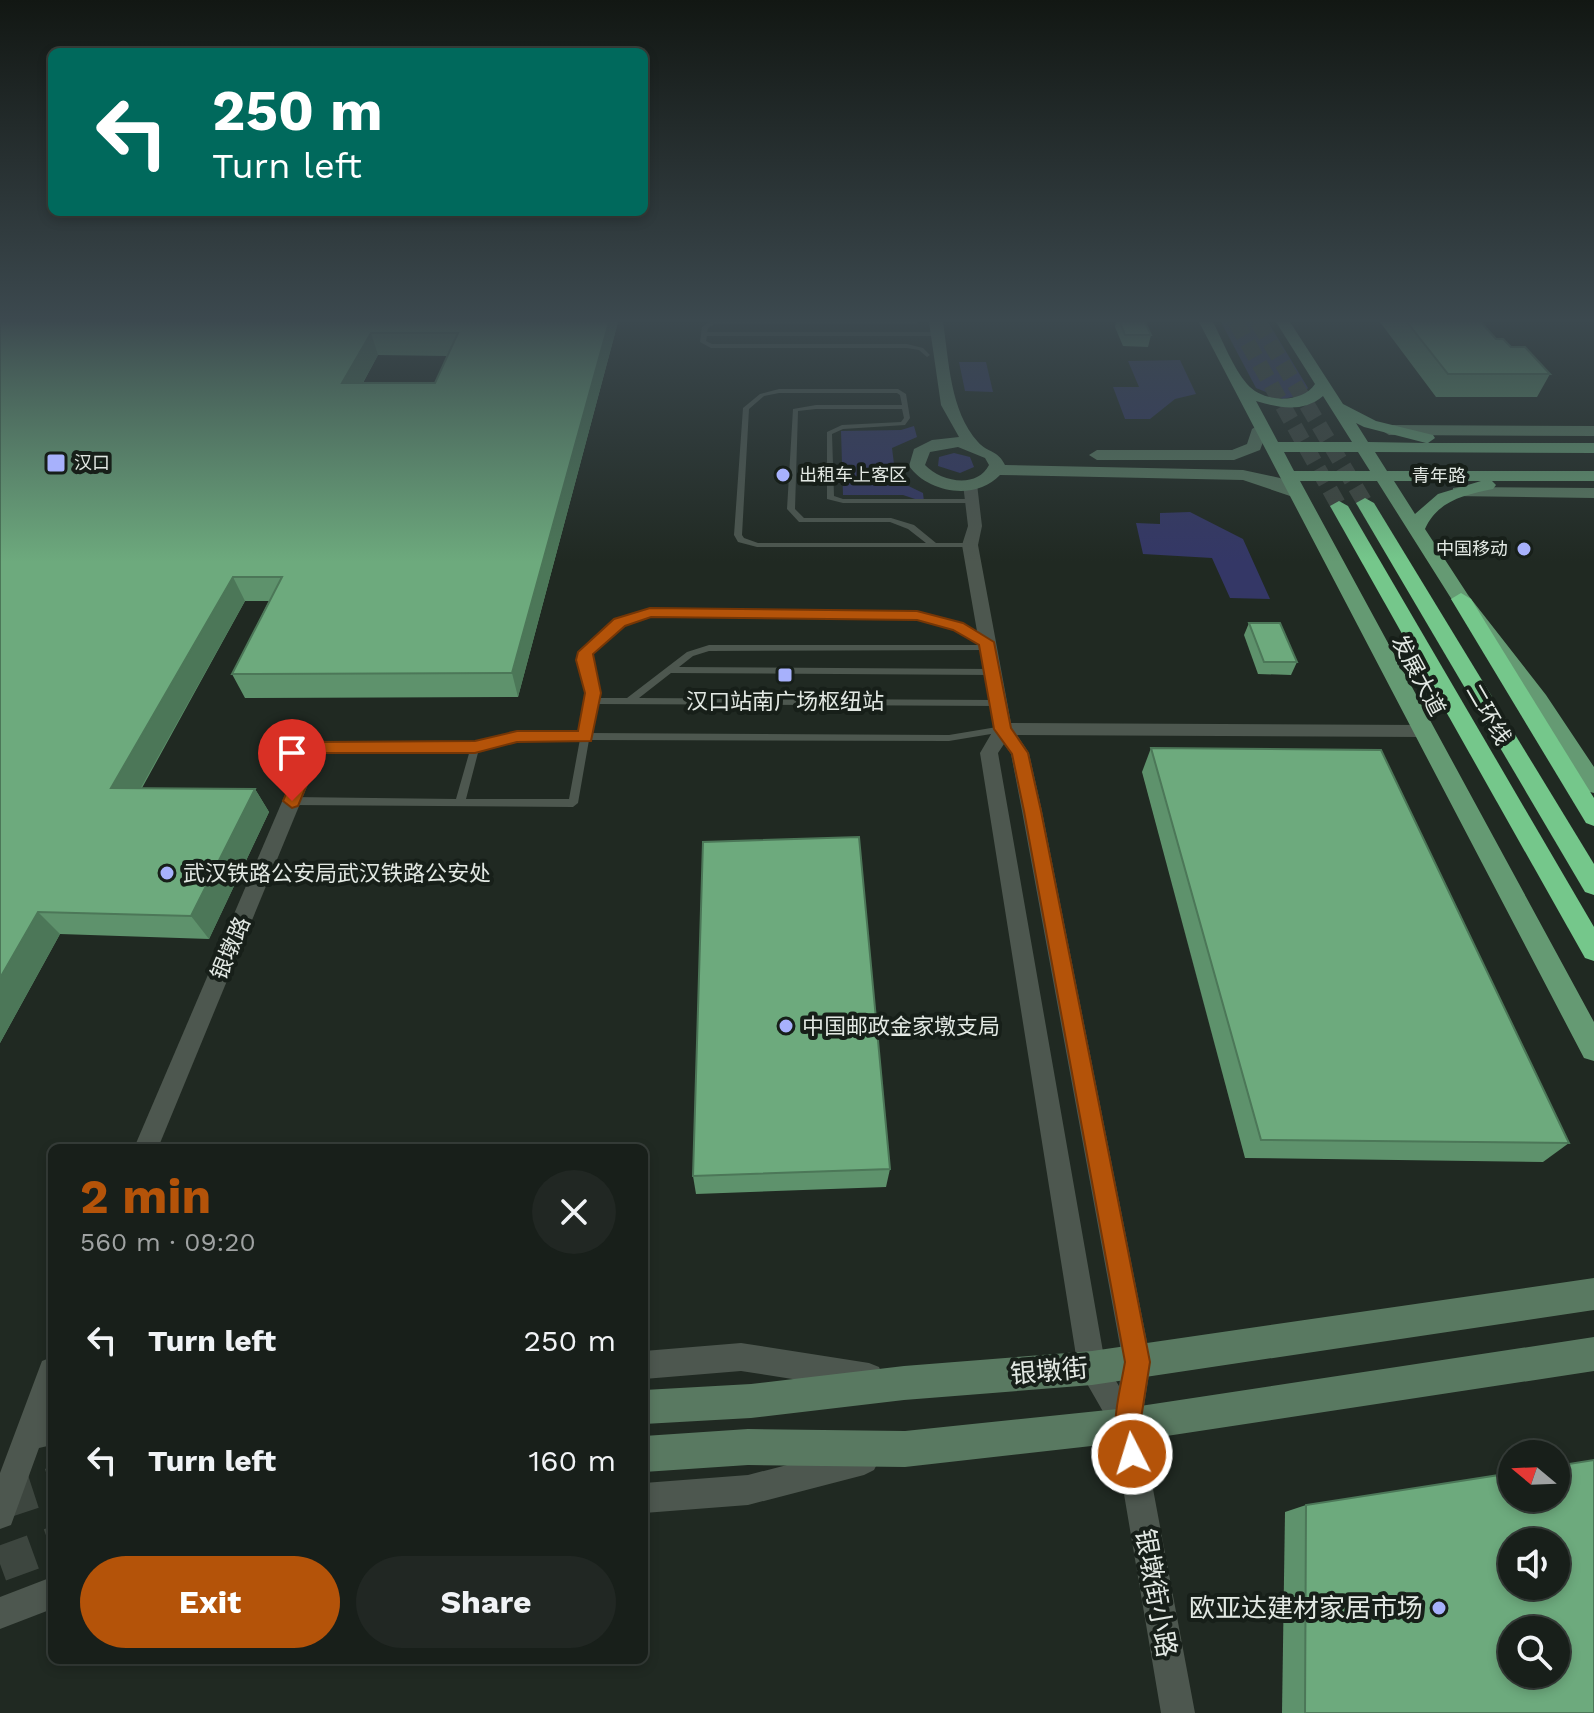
<!DOCTYPE html>
<html lang="en">
<head>
<meta charset="utf-8">
<style>
  body { margin:0; font-family:"Work Sans","Noto Sans SC",sans-serif; background:#212723; color:#f1f3f6; height:100vh; display:flex; flex-direction:column; font-size:30px; white-space:nowrap }
  * { box-sizing:border-box; margin:0 }
  p { font-size:26px; color:#9fa2a2 }
  .icon { flex:none; width:44px; height:44px; fill:none; stroke:currentColor; stroke-width:2; stroke-linecap:round; stroke-linejoin:round }
  .map { position:relative; flex:1; overflow:hidden }
  .sheet { position:absolute; left:48px; top:1144px; width:600px; height:520px; display:flex; flex-direction:column; background:#181f1a; border-radius:12px; box-shadow:0 4px 12px #0003,0 0 0 2px #363d39 }
  .sheet>* { flex:none }
  .top-card { position:absolute; left:48px; top:48px; width:600px; height:168px; border-radius:12px; box-shadow:0 4px 12px #0003,0 0 0 2px #363d39; background:#00695c; color:#fff; overflow:hidden }
  .needle { width:52px; rotate:289deg }
  .buttons { position:absolute; left:1498px; top:1440px; display:grid; gap:16px }
  .buttons a { display:grid; place-items:center; width:72px; height:72px; border-radius:50%; background:#181f1a; box-shadow:0 4px 12px #0003,0 0 0 2px #363d39; font-size:40px }
  .pin { position:absolute; display:grid; place-items:center; width:68px; height:68px; color:#fff; margin:-82px -34px; border-radius:50% 50% 50% 0; rotate:-45deg; box-shadow:0 0 8px #0007 }
  .pin .icon { rotate:45deg }
  .me { position:absolute; width:88px; margin:-44px; rotate:355deg; stroke-linejoin:round; filter:drop-shadow(0 0 6px #0008) }
  .turn { display:flex; align-items:center; gap:28px; height:168px; padding:0 32px; font-size:36px }
  .turn .icon { width:104px; height:104px; stroke-width:2.5 }
  .turn b { display:block; font-size:56px; line-height:68px }
  .round { display:grid; place-items:center; flex:none; width:84px; height:84px; border-radius:42px; background:#212723 }
  .head { display:flex; align-items:center; justify-content:space-between; height:136px; padding:0 32px }
  h1 { font-size:48px; font-weight:700; line-height:60px; color:#b45309 }
  .primary-button { display:flex; gap:16px; margin-top:auto; padding:16px 32px }
  .primary-button a { flex:1; height:92px; border-radius:48px; background:#b45309; color:#fff; font-size:32px; font-weight:700; line-height:92px; text-align:center }
  .primary-button a+a { background:#212723; color:#f1f3f6 }
  ul { padding:0; list-style:none }
  li { display:flex; align-items:center; gap:24px; height:120px; padding:0 32px }
  li div { flex:1 }
  li b { display:block; font-size:30px }
  li em { font-style:normal }
  .map>svg:first-child { display:block }
</style>
</head>
<body>
<div class="map">
<svg width="1594" height="1713" viewBox="0 0 1594 1713">
  <rect width="100%" height="100%" fill="#202922"/>
  <g fill="#343766">
    <path d="M1221 322H1268L1308 388 1302 395 1283 399 1256 388Z"/>
    <path d="M1180 360 1196 394 1175 399 1150 419H1125L1113 387H1139L1128 361Z"/>
    <path d="M959 362H986L993 392 965 391Z"/>
    <path d="M914 426 917 437 892 448 896 480 923 493 924 502 903 495H843L841 431 901 430Z"/>
    <path d="M954 453 970 457 974 467 960 473 938 466 939 457Z"/>
    <path d="M1190 512 1243 539 1270 599 1230 598 1212 558 1143 554 1136 523 1160 524V513Z"/>
  </g>
  <g fill="none" stroke-linecap="round" stroke-linejoin="round">
    <g stroke="#3d463f" stroke-width="35" stroke-dasharray="35 18" stroke-linecap="butt">
      <path d="M0 1502 52 1485"/>
      <path d="M0 1564 52 1545"/>
    </g>
    <g stroke="#3d463f" stroke-width="16" stroke-dasharray="16 8" stroke-linecap="butt">
      <path d="M1236 322 1339 506"/>
      <path d="M1258 322 1365 503"/>
    </g>
    <g fill="#4d574f" fill-rule="evenodd">
      <path d="M709 322H918L915 324H714L708 328 707 332H938L941 334 938 336H707L706 341 712 344H907L923 348 930 355 927 357 919 350 907 348H711L700 342 702 327Z"/>
      <path d="M779 389H898L906 394 910 418 905 425 843 429 832 434 834 496 843 499H972L976 501 972 503H843L827 499V432L842 425 901 422 904 418 902 409H816L798 411 795 509 804 518H891L914 525 936 543H970L974 545 973 547H757L738 542 734 535 743 408 760 394ZM779 393H897L900 395 902 405H816L793 409 787 509 799 522H890L908 529 926 543H758L744 538 742 535 749 409 764 396Z"/>
      <path d="M650 609 917 613 961 624 990 642 986 645 983 644 955 628 917 619 651 615 622 624 590 653 588 660 597 693 596 698H627L687 652 709 645H987L991 648 990 650 709 651 693 656 679 667 992 669 996 672 992 675 671 673 639 698 998 700 1002 703 998 706 595 704 590 733 949 735 1003 726 1008 729 1003 732 949 741 589 740 578 803 573 807 292 805 287 801 292 797 456 799 470 750 314 751 309 748 314 745 475 744 517 733H581L589 693 580 660 582 652 616 620ZM517 739H580L569 799H466L479 749Z"/>
    </g>
    <g fill="#4d574f" fill-rule="evenodd">
      <path d="M970 480 977 484 982 526 978 545 1011 723 1421 725 1430 731 1421 737 1017 735 1029 753 1042 811 1151 1362 1141 1425 1195 1713H1161L1113 1429 1078 1368 980 753 994 729 962 545 968 526 963 484ZM1004 744 1011 754 1022 811 1123 1362 1119 1386 1105 1363 998 753Z"/>
      <path d="M314 741 323 748 158 1148H134L305 748Z"/>
      <path d="M741 1343 869 1363 879 1367 883 1377 879 1387 869 1391 741 1371 644 1379V1351Z"/>
      <path d="M52 1357V1445L39 1448 11 1525 0 1529V1473L42 1361Z"/>
      <path d="M864 1445 874 1450 879 1460 874 1470 864 1475 748 1505 644 1513V1483L748 1475Z"/>
      <path d="M52 1577V1609L0 1629V1597Z"/>
    </g>
    <g fill="#597961" fill-rule="evenodd">
      <path d="M929 322H943C949 361 950 411 978 442 988 453 998 450 1005 465L1243 470 1280 478 1302 492 1293 497 1243 480 1000 475C976 501 928 493 909 466L914 449 932 440 959 437 941 405ZM958 447 985 458 989 465C977 489 941 482 925 465L930 452Z"/>
      <path d="M1260 424 1268 429 1260 450 1234 460H1097L1089 455 1097 450H1232L1247 444 1252 429Z"/>
      <path d="M1594 426V436L1389 435 1381 430 1389 425Z"/>
      <path d="M1459 487 1594 488V498L1453 496V488Z"/>
      <path d="M1594 1278V1310L1092 1385 904 1400 751 1418 644 1424V1390L751 1384 904 1366 1092 1351Z"/>
      <path d="M1594 1337V1371L1127 1442 905 1467 748 1465 644 1472V1436L748 1429 905 1431 1127 1408Z"/>
    </g>
    <path fill="#659a73" fill-rule="evenodd" d="M1199 322H1213C1223 341 1233 368 1247 384 1263 403 1302 404 1315 384L1276 322H1290L1343 404 1376 421 1433 435 1435 438 1428 443H1594V453L1375 452 1387 471H1594V481H1492L1496 485 1493 489C1465 495 1438 500 1425 529L1468 595 1546 695 1594 767V793L1586 791 1532 705 1454 603 1377 481H1300L1594 1022V1061L1584 1058ZM1323 396 1352 442H1278L1256 401C1279 408 1303 413 1323 396ZM1356 423 1364 427 1426 443 1368 442ZM1284 452H1358L1370 471H1294ZM1394 481H1481L1438 494 1415 514Z"/>
    <g fill="#75c78b" fill-rule="evenodd">
      <path d="M1365 498 1374 503 1594 864V895L1585 892 1356 503Z"/>
      <path d="M1339 501 1348 506 1594 927V961L1585 958 1330 506Z"/>
      <path d="M1461 593 1471 599 1594 798V826L1586 823 1451 599Z"/>
    </g>
  </g>
  <g fill="#5e926c" fill-rule="evenodd">
    <path d="M0 322H618L518 697 245 698 232 674 269 601H245L142 788 255 789 269 812 209 939 60 934 0 1043ZM378 355 447 356 435 383H363Z"/>
    <path d="M1116 322H1145L1151 335 1148 347 1123 346 1115 327Z"/>
    <path d="M1380 322H1481L1496 339 1511 347 1550 374 1537 397H1436Z"/>
    <path d="M1249 623 1297 662 1291 675 1258 674 1244 635Z"/>
    <path d="M1151 748 1569 1143 1543 1162 1245 1158 1142 772Z"/>
    <path d="M890 1169 886 1187 696 1194 693 1176Z"/>
    <path d="M1306 1505 1594 1713H1282L1285 1512Z"/>
  </g>
  <g fill="#4c7758">
    <path d="M609 322H618L518 697 512 673Z"/>
    <path d="M371 333 378 355 350 406 342 383Z"/>
    <path d="M233 577 245 601 128 811 111 788Z"/>
    <path d="M255 789 269 812 209 939 191 916Z"/>
    <path d="M38 912 60 934 0 1043V978Z"/>
  </g>
  <g fill="#6daa7d" stroke="#4c7758" stroke-width="2" fill-rule="evenodd">
    <path d="M0 322H609L512 673 232 674 282 577H233L111 788 255 789 191 916 38 912 0 978ZM371 333H458L435 383H342Z"/>
    <path d="M1120 322H1145L1151 335H1125Z"/>
    <path d="M1407 322H1481L1496 339H1503L1511 347H1525L1550 374H1448Z"/>
    <path d="M1249 623H1280L1297 662H1264Z"/>
    <path d="M1151 748 1381 750 1569 1143 1261 1140Z"/>
    <path d="M859 837 890 1169 693 1176 703 842Z"/>
    <path d="M1594 1460V1713H1305L1306 1505 1512 1473V1498H1556V1466ZM1512 1542H1556V1586H1512ZM1512 1630H1556V1674H1512Z"/>
  </g>
  <linearGradient id="sky" x2="0" y2="1"><stop stop-color="#121713"/><stop offset="0.57" stop-color="#3c494f"/><stop offset="1" stop-color="#3c494f" stop-opacity="0"/></linearGradient>
  <rect width="1594" height="562" fill="url(#sky)"/>
  <path fill="#b45309" stroke="#753606" stroke-width="2" d="M650 608 917 611 963 623 994 642 1011 728 1028 753 1041 811 1150 1362 1140 1425 1145 1454 1141 1464 1132 1468 1122 1464C1108 1430 1119 1397 1125 1362L1024 811 1012 754 994 729 979 645 953 630 917 620 651 617 625 626 593 654 601 693 591 741 517 742 475 753H320L298 806 292 808 283 801 306 748 314 742 475 741 517 731H578L585 693 576 660 578 652 614 619Z"/>
  <g fill="#a7b1fc" stroke="#171f19" stroke-width="3">
    <rect x="46" y="453" width="20" height="20" rx="4"/>
    <circle cx="783" cy="475" r="8"/>
    <circle cx="1524" cy="549" r="8"/>
    <rect x="777" y="667" width="16" height="16" rx="4"/>
    <circle cx="167" cy="873" r="8"/>
    <circle cx="786" cy="1026" r="8"/>
    <circle cx="1439" cy="1608" r="8"/>
  </g>
  <g text-anchor="middle" stroke-width="8" stroke-linejoin="round" paint-order="stroke">
    <g font-size="18" fill="#e2e8e3" stroke="#171f19" text-anchor="start">
      <text x="74" y="469">汉口</text>
      <text x="799" y="481">出租车上客区</text>
      <text x="1508" y="555" text-anchor="end">中国移动</text>
    </g>
    <g font-size="18" fill="#e2e8e3" stroke="#171f19">
      <text x="1439" y="482">青年路</text>
    </g>
    <g font-size="22" fill="#e2e8e3" stroke="#171f19">
      <text transform="translate(1419 675) rotate(62)" y="8">发展大道</text>
      <text transform="translate(1489 714) rotate(60)" y="8">二环线</text>
      <text transform="translate(230 948) rotate(-67)" y="8">银墩路</text>
    </g>
    <g font-size="22" fill="#e2e8e3" stroke="#171f19" text-anchor="start">
      <text x="785" y="709" text-anchor="middle">汉口站南广场枢纽站</text>
      <text x="183" y="881">武汉铁路公安局武汉铁路公安处</text>
      <text x="802" y="1034">中国邮政金家墩支局</text>
    </g>
    <g font-size="26" fill="#e2e8e3" stroke="#171f19">
      <text transform="translate(1049 1371) rotate(-5)" y="9">银墩街</text>
      <text transform="translate(1156 1593) rotate(80)" y="9">银墩街小路</text>
    </g>
    <g font-size="26" fill="#e2e8e3" stroke="#171f19" text-anchor="end">
      <text x="1423" y="1617">欧亚达建材家居市场</text>
    </g>
  </g>
</svg>
<div class="buttons">
<a><svg class="needle" viewBox="-14 -14 28 28"><path d="M0-13l5 13h-10z" fill="#e53935"/><path d="M0 13l5-13h-10z" fill="#9fa2a2"/></svg></a>
<a><svg class="icon" aria-label="sound" viewBox="0 0 24 24"><path d="M4 9h4l5-4v14l-5-4H4zM17 9q2 3 0 6"/></svg></a>
<a><svg class="icon" aria-label="search" viewBox="0 0 24 24"><circle cx="10" cy="10" r="6"/><path d="M15 15l6 6"/></svg></a>
</div>
<div class="pin" style="left:292px;top:801px;background:#d93025"><svg class="icon" aria-label="arrive" viewBox="0 0 24 24"><path d="M6 21V4h12l-3 4 3 4H6"/></svg></div>
<svg class="me" style="left:1132px;top:1454px" viewBox="-20 -20 40 40"><circle r="17" fill="#b45309" stroke="#fff" stroke-width="3"/><path d="M0-11L8 9 0 5-8 9z" fill="#fff"/></svg>
<div class="top-card">
<div class="turn"><svg class="icon" aria-label="left" viewBox="0 0 24 24"><path d="M17 20v-9H6M10 6l-5 5 5 5"/></svg><div><b>250 m</b>Turn left</div></div>
</div>
<section class="sheet">
<div class="head"><div><h1>2 min</h1><p>560 m · 09:20</p></div><a class="round"><svg class="icon" aria-label="close" viewBox="0 0 24 24"><path d="M6 6l12 12M18 6L6 18"/></svg></a></div>
<ul>
<li><svg class="icon" aria-label="left" viewBox="0 0 24 24"><path d="M17 20v-9H6M10 6l-5 5 5 5"/></svg><div><b>Turn left</b></div><em>250 m</em></li>
<li><svg class="icon" aria-label="left" viewBox="0 0 24 24"><path d="M17 20v-9H6M10 6l-5 5 5 5"/></svg><div><b>Turn left</b></div><em>160 m</em></li>
</ul>
<div class="primary-button"><a>Exit</a><a>Share</a></div>
</section>
</div>
</body>
</html>
